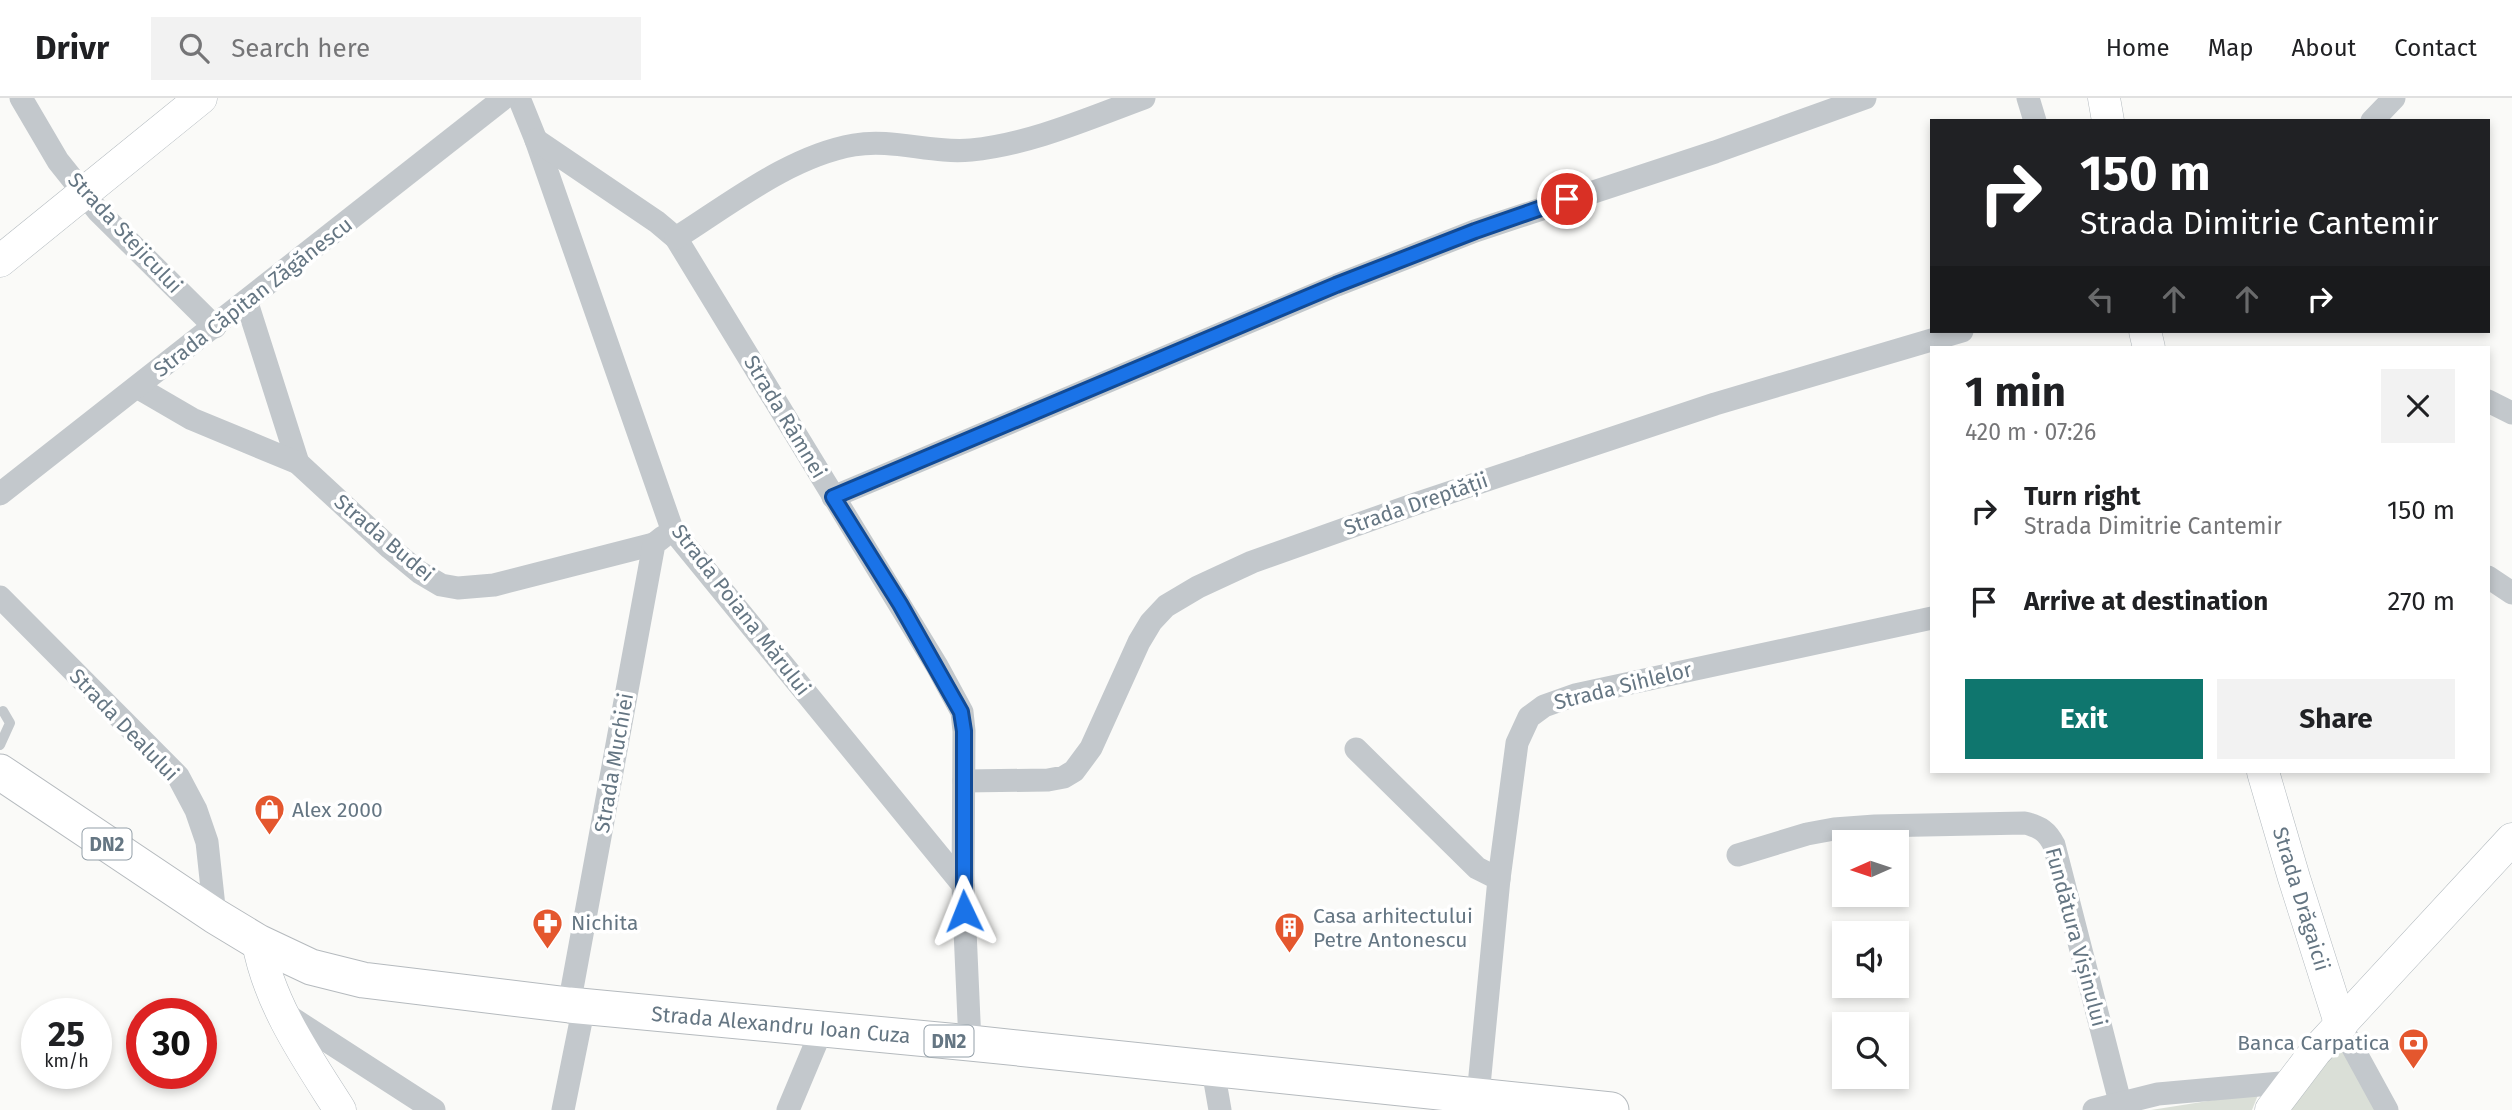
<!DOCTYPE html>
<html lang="en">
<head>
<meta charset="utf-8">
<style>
  body { margin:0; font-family:"Fira Sans",sans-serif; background:#f2f2f2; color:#202124; height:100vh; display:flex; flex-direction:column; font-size:26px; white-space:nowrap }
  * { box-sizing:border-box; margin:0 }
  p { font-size:23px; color:#757577 }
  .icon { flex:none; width:38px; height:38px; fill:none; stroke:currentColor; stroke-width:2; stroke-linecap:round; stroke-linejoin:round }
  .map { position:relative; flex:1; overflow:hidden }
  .panel { position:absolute; left:1930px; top:248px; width:560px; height:427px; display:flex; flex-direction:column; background:#fff; border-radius:0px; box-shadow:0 4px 10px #0003 }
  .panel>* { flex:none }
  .banner { position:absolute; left:1930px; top:21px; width:560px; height:214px; border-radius:0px; box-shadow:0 4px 10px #0003; background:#202124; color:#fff; overflow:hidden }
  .needle { width:46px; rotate:267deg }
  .tools { position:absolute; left:1832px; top:732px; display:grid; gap:14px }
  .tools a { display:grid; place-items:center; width:77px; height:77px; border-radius:0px; background:#fff; box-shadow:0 4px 10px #0003; font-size:35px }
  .speed { position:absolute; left:21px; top:900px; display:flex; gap:14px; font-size:35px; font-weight:700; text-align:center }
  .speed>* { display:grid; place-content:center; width:91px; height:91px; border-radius:50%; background:#fff; box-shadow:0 4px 10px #0003; line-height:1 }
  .speed small { font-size:18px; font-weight:400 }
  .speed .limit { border:10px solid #d22; background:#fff; color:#111 }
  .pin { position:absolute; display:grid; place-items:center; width:60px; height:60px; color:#fff; margin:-30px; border:4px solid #fff; border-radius:50%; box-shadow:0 2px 7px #0007 }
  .me { position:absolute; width:77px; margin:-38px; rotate:358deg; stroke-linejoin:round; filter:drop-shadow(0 0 5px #0008) }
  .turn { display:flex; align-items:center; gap:24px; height:147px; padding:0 35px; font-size:32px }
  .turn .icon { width:91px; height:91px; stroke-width:2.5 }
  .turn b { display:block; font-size:49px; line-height:60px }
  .lanes { display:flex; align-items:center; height:66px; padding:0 35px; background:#0003; justify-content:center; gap:35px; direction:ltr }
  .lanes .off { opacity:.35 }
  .round { display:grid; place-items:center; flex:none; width:74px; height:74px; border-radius:0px; background:#f2f2f2 }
  .head { display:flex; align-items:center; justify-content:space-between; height:119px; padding:0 35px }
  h1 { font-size:42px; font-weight:700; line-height:52px }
  .action { display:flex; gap:14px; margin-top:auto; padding:14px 35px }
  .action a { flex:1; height:80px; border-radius:0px; background:#0f766e; color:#fff; font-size:28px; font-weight:700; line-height:80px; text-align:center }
  .action a+a { background:#f2f2f2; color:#202124 }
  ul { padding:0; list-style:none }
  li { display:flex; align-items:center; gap:21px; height:91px; padding:0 35px }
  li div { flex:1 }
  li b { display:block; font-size:26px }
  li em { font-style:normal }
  header { display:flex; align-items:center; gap:42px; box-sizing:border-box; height:98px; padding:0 35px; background:#fff; border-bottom:2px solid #e0e0e0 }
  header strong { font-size:33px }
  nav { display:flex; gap:38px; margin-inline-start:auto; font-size:24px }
  .search { width:490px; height:63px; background:#f2f2f2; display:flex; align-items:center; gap:18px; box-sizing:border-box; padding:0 24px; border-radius:0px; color:#757577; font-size:26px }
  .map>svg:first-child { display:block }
</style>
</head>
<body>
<header>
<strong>Drivr</strong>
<div class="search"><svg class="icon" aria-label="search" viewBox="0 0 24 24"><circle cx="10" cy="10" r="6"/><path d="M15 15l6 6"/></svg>Search here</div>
<nav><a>Home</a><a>Map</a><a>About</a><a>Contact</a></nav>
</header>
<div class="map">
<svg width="2512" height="1012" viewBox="0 0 2512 1012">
  <rect width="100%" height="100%" fill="#fafaf8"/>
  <g fill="#dadfd7">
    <path d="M2341 928 2387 1012H2272Z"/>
    <path d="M2246 997H2258L2252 1012H2151Z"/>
  </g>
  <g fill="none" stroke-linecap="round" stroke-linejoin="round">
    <defs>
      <g id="secondary">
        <path d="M2104 0 2108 23"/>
        <path d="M0 163 201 0"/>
        <path d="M2145 233 2149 250"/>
        <path d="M2263 674 2294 780 2341 928"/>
        <path d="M258 844C269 906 307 960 340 1012"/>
        <path d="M2271 1012 2315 954 2512 741"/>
      </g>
      <path id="primary" d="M0 674 215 818 258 844 311 869 363 882 569 907 970 945 1611 1012"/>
    </defs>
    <use href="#secondary" stroke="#b3babf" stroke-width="33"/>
    <use href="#primary" stroke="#b5babe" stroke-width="37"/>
    <path stroke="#c3c8cc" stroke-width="10" d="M0 647 10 625 3 613"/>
    <g stroke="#c3c8cc" stroke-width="23">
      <path d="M21 0 58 63 98 113 215 229"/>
      <path d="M519 0 536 42 672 431 963 787"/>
      <path d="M2028 0 2035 23"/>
      <path d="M2372 23 2394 0"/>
      <path d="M536 42 657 124 676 140 937 568 962 614 964 633 963 787 970 945"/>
      <path d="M676 140C730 106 790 58 854 47 893 40 932 56 971 52 1031 46 1087 21 1144 0"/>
      <path d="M247 205 298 365"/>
      <path d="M137 289 192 321 298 365 390 450 419 474 441 487 458 490 494 487 654 446"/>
      <path d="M2488 303 2512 315"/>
      <path d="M0 396 504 0"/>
      <path d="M833 399 1337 187 1475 133 1715 54 1865 0"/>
      <path d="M2488 479 2512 495"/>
      <path d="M0 499 178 678 196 712 207 744 215 818"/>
      <path d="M1356 651 1477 770 1499 781"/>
      <path d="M964 683 1048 682 1064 679 1074 673 1091 650 1139 544 1151 524 1166 508 1198 489 1252 464 1418 405 1715 306 1962 233"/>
      <path d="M1738 757 1807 736 1834 731 1875 728 2025 725C2040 729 2047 733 2054 747L2120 1004"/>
      <path d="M569 907 654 446 663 439"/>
      <path d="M284 915 434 1012"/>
      <path d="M2341 928 2387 1012"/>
      <path d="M1213 972 1220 1012"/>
      <path d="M1478 998 1499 781 1517 645 1529 619 1544 608 1575 597 1932 520"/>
      <path d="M563 1012 584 908"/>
      <path d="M788 1012 822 931"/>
      <path d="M2094 1012 2158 996 2292 984"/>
    </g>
    <use href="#secondary" stroke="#fff" stroke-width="32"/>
    <use href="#primary" stroke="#fff" stroke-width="35"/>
  </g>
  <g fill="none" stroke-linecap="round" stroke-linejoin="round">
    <defs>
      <path id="route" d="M964 813V633L961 614 900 506 833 399 1336 187 1475 133 1567 101"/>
    </defs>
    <use href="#route" stroke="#114b97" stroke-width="18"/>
    <use href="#route" stroke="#1a73e8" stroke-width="12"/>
  </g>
  <defs>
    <symbol id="shop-pin" viewBox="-11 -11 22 30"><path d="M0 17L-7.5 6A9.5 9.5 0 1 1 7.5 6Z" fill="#e4572e" stroke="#fff"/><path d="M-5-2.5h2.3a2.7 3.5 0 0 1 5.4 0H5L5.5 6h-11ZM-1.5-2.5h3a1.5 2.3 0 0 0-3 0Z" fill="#fff"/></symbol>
    <symbol id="pharmacy-pin" viewBox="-11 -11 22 30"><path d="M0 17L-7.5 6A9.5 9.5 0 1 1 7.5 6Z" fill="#e4572e" stroke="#fff"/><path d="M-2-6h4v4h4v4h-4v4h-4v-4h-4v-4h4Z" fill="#fff"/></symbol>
    <symbol id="building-pin" viewBox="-11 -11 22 30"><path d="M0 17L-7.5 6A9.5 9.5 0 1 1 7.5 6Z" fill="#e4572e" stroke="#fff"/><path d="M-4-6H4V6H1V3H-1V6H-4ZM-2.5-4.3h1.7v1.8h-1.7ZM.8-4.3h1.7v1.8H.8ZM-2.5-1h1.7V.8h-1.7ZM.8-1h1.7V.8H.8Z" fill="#fff"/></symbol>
    <symbol id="bank-pin" viewBox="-11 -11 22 30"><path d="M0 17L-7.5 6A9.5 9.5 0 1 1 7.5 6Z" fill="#e4572e" stroke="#fff"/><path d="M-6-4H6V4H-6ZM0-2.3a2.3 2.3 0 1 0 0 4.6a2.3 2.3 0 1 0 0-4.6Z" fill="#fff"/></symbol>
  </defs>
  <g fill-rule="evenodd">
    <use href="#shop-pin" x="252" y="694" width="35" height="47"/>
    <use href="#pharmacy-pin" x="530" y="808" width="35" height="47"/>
    <use href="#building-pin" x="1272" y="812" width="35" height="47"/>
    <use href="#bank-pin" x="2396" y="928" width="35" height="47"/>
  </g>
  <g text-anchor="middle" stroke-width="7" stroke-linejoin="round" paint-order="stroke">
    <g fill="#fff" stroke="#939fa8" stroke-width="2">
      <rect x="82.5" y="730.5" width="49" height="31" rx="5"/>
      <rect x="924.5" y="927.5" width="49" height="31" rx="5"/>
    </g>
    <g font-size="19" font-weight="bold" fill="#657683">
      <text x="107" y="753">DN2</text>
      <text x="949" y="950">DN2</text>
    </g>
    <g font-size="21" fill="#657683" stroke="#fff">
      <text transform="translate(125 135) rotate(47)" y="7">Strada Stejicului</text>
      <text transform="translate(253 199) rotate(-38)" y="7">Strada Căpitan Zăgănescu</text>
      <text transform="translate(785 319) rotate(59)" y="7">Strada Râmnei</text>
      <text transform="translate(1416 406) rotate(-19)" y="7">Strada Dreptății</text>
      <text transform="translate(384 440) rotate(40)" y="7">Strada Budei</text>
      <text transform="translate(741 512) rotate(52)" y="7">Strada Poiana Mărului</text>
      <text transform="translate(1623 588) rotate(-14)" y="7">Strada Sihlelor</text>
      <text transform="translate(124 627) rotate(46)" y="7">Strada Dealului</text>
      <text transform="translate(614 665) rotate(-80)" y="7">Strada Muchiei</text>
      <text transform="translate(2301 801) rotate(73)" y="7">Strada Drăgaicii</text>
      <text transform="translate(2076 839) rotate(75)" y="7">Fundătura Vișinului</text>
      <text transform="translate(781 927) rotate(5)" y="7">Strada Alexandru Ioan Cuza</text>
    </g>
    <g font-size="21" fill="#657683" stroke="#fff" text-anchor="start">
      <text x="292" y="719">Alex 2000</text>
      <text x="1313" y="825">Casa arhitectului<tspan x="1313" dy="24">Petre Antonescu</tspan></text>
      <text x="571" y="832">Nichita</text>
      <text x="2390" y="952" text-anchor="end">Banca Carpatica</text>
    </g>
  </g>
</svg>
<div class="tools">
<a><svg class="needle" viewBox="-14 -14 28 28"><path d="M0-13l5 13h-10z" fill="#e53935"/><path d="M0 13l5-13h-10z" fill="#757577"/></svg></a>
<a><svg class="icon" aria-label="sound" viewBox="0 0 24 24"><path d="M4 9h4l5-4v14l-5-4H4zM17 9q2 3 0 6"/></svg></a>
<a><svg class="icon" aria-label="search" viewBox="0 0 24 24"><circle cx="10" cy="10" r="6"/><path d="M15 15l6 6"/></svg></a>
</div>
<div class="speed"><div>25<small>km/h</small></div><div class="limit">30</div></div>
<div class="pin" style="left:1567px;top:101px;background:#d93025"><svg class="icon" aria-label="arrive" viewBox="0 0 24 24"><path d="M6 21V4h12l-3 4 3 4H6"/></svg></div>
<svg class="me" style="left:964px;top:813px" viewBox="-20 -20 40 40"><path d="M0-17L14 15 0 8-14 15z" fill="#1a73e8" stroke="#fff" stroke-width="4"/></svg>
<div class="banner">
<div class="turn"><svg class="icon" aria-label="right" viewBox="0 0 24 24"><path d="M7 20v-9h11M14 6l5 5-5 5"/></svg><div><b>150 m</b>Strada Dimitrie Cantemir</div></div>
<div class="lanes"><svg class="icon off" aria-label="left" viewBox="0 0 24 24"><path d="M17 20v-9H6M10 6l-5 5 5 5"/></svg><svg class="icon off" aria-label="ahead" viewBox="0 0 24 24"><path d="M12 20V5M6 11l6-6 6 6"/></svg><svg class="icon off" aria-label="ahead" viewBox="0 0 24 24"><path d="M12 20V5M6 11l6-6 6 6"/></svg><svg class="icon" aria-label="right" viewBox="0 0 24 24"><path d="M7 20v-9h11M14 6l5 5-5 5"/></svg></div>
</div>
<section class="panel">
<div class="head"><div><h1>1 min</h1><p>420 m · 07:26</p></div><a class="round"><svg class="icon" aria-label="close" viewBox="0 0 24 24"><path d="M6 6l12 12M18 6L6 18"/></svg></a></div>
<ul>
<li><svg class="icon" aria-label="right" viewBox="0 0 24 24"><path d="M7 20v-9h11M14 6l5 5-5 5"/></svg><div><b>Turn right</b><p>Strada Dimitrie Cantemir</p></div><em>150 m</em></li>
<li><svg class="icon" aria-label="arrive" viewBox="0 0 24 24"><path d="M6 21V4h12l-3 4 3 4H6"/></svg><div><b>Arrive at destination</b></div><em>270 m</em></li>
</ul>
<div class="action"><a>Exit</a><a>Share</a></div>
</section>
</div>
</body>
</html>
